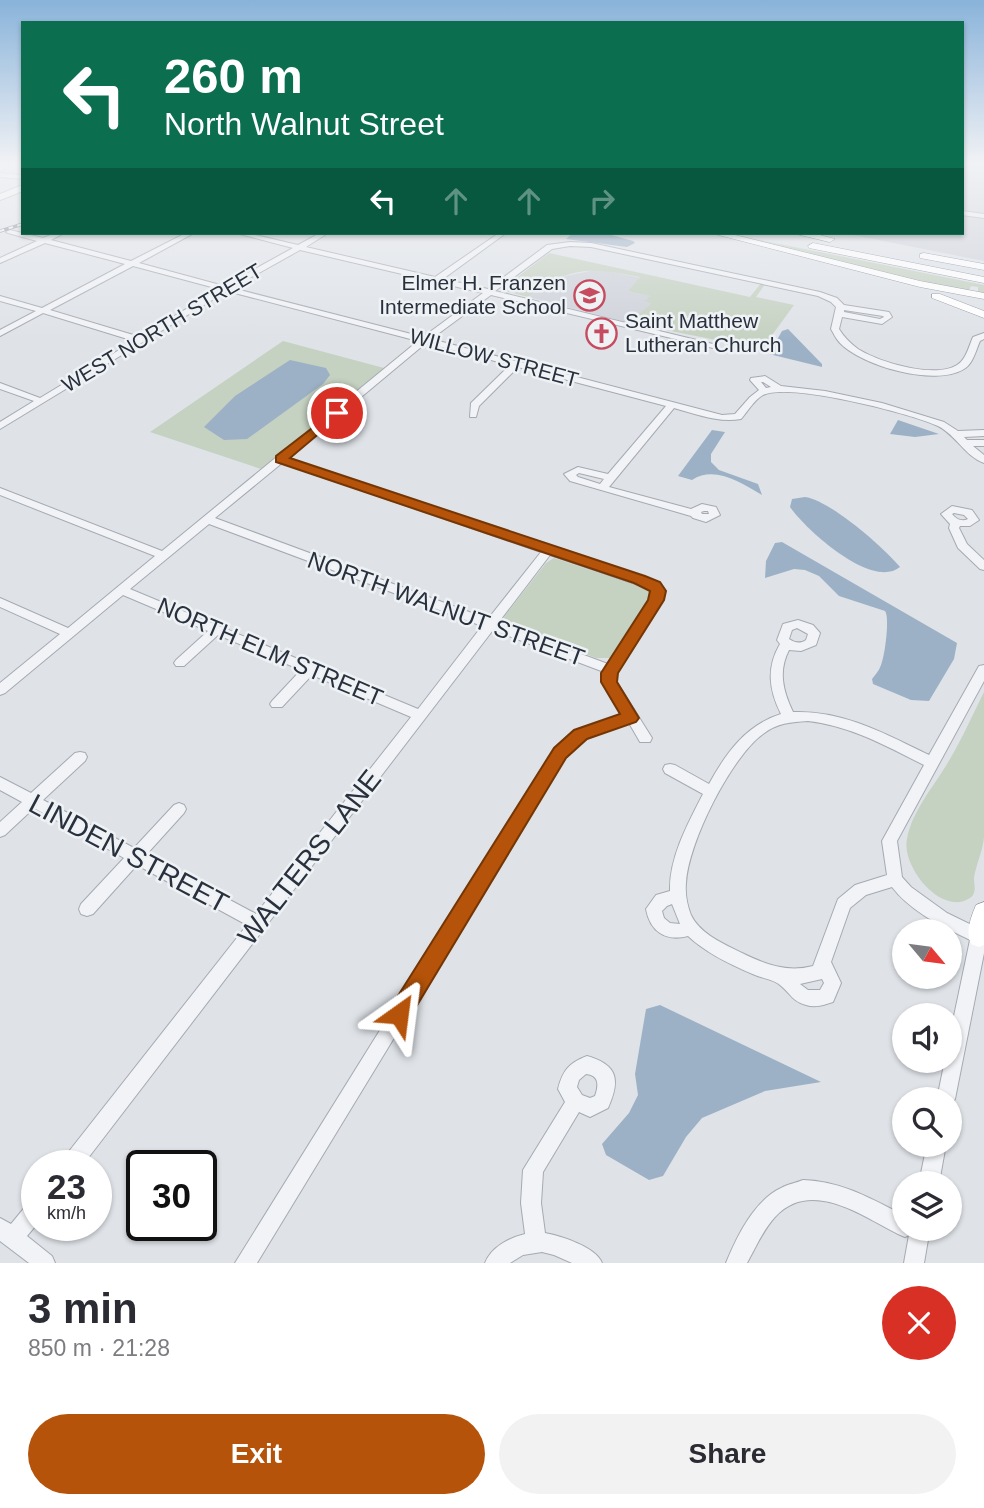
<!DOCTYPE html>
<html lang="en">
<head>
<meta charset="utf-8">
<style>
  body { margin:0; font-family:Arial,sans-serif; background:#f2f2f3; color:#2b2b33; height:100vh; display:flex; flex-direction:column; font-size:26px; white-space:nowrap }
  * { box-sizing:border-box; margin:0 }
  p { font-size:23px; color:#7c7c81 }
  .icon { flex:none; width:38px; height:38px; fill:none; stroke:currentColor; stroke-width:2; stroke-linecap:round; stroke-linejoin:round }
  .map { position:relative; height:1263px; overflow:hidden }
  .panel { display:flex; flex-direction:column; background:#fff; flex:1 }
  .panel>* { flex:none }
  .guide { position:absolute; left:21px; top:21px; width:943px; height:214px; border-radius:0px; box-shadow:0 2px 5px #0004; background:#0b6e4f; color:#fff; overflow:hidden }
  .needle { width:46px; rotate:119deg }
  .controls { position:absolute; left:892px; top:919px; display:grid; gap:14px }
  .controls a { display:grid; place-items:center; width:70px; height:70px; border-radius:50%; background:#fff; box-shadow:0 2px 5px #0004; font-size:35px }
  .speed { position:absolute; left:21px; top:1150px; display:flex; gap:14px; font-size:35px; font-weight:700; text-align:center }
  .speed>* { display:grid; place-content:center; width:91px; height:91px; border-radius:50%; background:#fff; box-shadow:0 2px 5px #0004; line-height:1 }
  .speed small { font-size:18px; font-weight:400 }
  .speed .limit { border:4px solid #111; border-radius:10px; background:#fff; color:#111 }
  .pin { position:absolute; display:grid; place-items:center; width:60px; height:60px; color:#fff; margin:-30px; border:4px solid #fff; border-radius:50%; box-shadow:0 2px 7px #0007 }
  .me { position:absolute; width:77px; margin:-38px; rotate:31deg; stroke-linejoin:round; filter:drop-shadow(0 0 5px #0008) }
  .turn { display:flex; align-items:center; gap:24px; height:147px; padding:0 28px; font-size:32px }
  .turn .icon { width:91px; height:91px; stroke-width:2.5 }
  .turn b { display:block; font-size:49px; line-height:60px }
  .lanes { display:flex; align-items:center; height:66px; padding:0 28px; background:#0003; justify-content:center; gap:35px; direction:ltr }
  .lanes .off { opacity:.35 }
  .round { display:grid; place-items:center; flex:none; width:74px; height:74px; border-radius:37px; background:#f2f2f3 }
  .overview { display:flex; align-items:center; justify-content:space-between; height:119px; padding:0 28px }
  h1 { font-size:42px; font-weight:600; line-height:52px }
  .primary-button { display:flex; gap:14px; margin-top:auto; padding:14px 28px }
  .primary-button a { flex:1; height:80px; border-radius:42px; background:#b45309; color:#fff; font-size:28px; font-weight:600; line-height:80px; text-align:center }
  .primary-button a+a { background:#f2f2f3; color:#2b2b33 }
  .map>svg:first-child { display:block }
</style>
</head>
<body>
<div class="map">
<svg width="984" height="1263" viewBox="0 0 984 1263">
  <rect width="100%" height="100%" fill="#dfe3e8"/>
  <g fill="#ced2d9">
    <path d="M963 163H984V261L843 233H962Z"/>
    <path d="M600 269 641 278 628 291 651 296V303L630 323 528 297 551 279Z"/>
  </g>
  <g fill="#c5d1c1">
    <path d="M725 233 984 285V293L978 292V287L971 286 969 291 951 288Z"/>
    <path d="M549 253 750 297 762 282 766 283 756 297 794 305 762 349 630 323 651 303 645 301 650 296 628 291 640 277C591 267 569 266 528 297L501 290Z"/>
    <path d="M283 341 384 368 261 469 150 432Z"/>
    <path d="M554 558 650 590 649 597 610 658H596L504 622V617L546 563Z"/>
    <path d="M984 692C984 740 984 789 984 837 983 851 976 864 974 878 974 885 977 893 970 898 941 917 901 866 907 839 912 810 936 784 950 759 963 737 973 714 984 692Z"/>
  </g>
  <g fill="#9cb1c6">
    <path d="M573 233H604L633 241 635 243 627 247 566 239Z"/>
    <path d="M788 329 822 364V367L769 354 782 331Z"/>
    <path d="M290 360 326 368 330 375 323 384 247 439 224 440 204 427 235 396Z"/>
    <path d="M898 420 939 434 915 437 890 434Z"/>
    <path d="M712 430 725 432 711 454V462L719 470 758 484 762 495C741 483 715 465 692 480L678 476Z"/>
    <path d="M805 497C831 501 882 546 900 567 872 590 806 530 790 507L792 499Z"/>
    <path d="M782 542 957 643 954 659 929 701 911 700 873 684 872 679C875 675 879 671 881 665 885 656 890 617 885 611L839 596 819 576 805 570 794 569 765 578 766 561 775 543Z"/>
    <path d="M660 1005 821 1082 765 1091 702 1118 686 1137 663 1176 649 1180 606 1155 602 1144 629 1113 638 1095 635 1074 646 1009Z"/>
  </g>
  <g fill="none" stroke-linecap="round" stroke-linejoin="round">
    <defs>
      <g id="minor">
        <path d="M0 163 8 165 9 166 0 172Z"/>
        <path d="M0 173 23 175V179L0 177Z"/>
        <path d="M962 211 984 214V218L962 215Z"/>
        <path d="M10 230 43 238 56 233H64L51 240 131 261 186 233H194L139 263 224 286 293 248 236 233H247L298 245 320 233H328L306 247 435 277 499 233H506L443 279 488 289 547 245 570 242 591 243 820 292 837 298 844 305 889 312 892 317 882 324 842 317 839 329C844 337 850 343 858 349 879 362 934 379 957 365 966 360 969 346 973 337L984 333V339L980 341C976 350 973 364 964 369 935 387 862 366 840 343 836 339 834 334 831 329L836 307 831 302 818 296 591 247 570 246 552 249 495 291 717 345 713 348 491 295 431 339 722 415 735 414 750 397 759 390 750 380 751 378 765 376 781 386 825 391 882 403 944 422 958 431 984 430V436L964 437 967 440H984V446H973L984 455V463C965 456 956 435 938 426 910 413 789 382 763 395 754 400 748 411 741 419 718 423 696 414 674 408L609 487 691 509 702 504 716 507 720 515 706 522 693 518 691 516 570 481 564 474 578 467 608 474 666 406 518 367 479 406 476 417H470L471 403 510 365 426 343 288 458 658 583 664 591 662 600 617 670 615 679 652 738 650 742H640L629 723 586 739 565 757 257 1263H235L555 749 576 731 624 715 603 679 604 672 493 630 82 1166H61L63 1159 247 925 137 865 93 914 87 916 81 914 79 909 81 904 124 858 34 808 5 835 0 837V822L22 802 0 790V777L31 793 75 753 80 752 85 753 87 757 85 761 43 800 134 848 174 805 179 803 184 805 186 809 184 813 146 855 256 914 411 717 312 675 282 707H272L270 704 272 701 301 670 218 635 184 666H176L174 663 176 660 208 631 123 595 5 693 0 695V683L60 634 0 607V598L68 628 155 556 0 495V488L162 551 418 341 227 291 0 429V422L34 401 0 389V383L40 398 134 341 43 313 0 336V330L36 311 0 301V296L42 308 125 264 45 243 0 263V258L37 241 8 233 6 232ZM300 250 483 293 423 337 232 288ZM133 266 219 289 140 337 50 310ZM844 310 883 316 884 317 880 319 844 312ZM761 382H763L771 387 766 388ZM282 463 541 552 488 619 215 518ZM579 473 604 479 600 484 578 477 576 475ZM704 511H708L709 514H702L701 512ZM209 524 482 626 418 709 130 589ZM550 555 650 589 652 591 650 600 608 664 498 623Z"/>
        <path d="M952 506 972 510 979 520 970 526H960L959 528 967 544 984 560V570L980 569 958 548 949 528 950 524 941 514ZM954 513 964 515 968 519C962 522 956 519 952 514Z"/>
        <path d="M798 620 813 625 820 633 816 645 801 651 789 650C778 671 783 691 793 712 843 710 886 734 929 755L979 666 984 665V681L897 841 902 877 911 887 947 913 984 931V953L955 1099 950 1106V1099H937L945 1060H950V1035L970 940C942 926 911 912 892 887L866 895 850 908 831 962 841 983 833 1002C824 1005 815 1008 806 1005 793 1002 790 993 780 985 775 980 762 978 755 975 731 965 706 953 688 936 665 942 650 931 646 909L656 895 670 891C669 858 688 823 703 794L665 773 663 769 665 765 670 764 675 765 709 784C726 753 746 725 781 714 769 690 766 668 780 644L777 640 783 624ZM797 628 808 634 806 640C800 644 795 643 789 639L792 630ZM808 721C851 726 886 746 924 765L882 841 887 875 855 885 838 899 813 966C786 973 765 964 742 953 724 944 700 934 691 915 687 905 685 893 686 883 688 843 731 757 763 734 777 723 791 722 808 721ZM672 904 680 924 670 923 664 918 662 911 667 906ZM822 979 824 983 820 990H808L800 984Z"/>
        <path d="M587 1056C619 1065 620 1081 608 1108L590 1117 579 1112 543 1172 541 1203 545 1233C561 1236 596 1247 602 1263H572L554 1255 542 1252 523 1255 510 1263H485C491 1247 509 1238 525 1234L521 1203 523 1170 565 1102 558 1089C563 1070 569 1063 587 1056ZM586 1074C599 1075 599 1085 595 1096L590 1098 582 1095 577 1087 579 1080Z"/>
        <path d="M927 1144H946L939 1183H919Z"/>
        <path d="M803 1180C841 1181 872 1199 905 1216V1228H930L924 1263H904L909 1235 905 1237 898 1234C862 1216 811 1178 775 1217 763 1230 756 1247 747 1263H726C737 1236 754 1201 781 1188 788 1184 796 1183 803 1180Z"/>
        <path d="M37 1198V1224L27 1236 52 1256 55 1263H29L0 1241V1218L11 1224 30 1201Z"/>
      </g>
      <path id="major" d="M20 186H23V191L0 200V194Z"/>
      <g id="highway">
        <path d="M711 233H727L920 281 984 293V299L920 287Z"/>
        <path d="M792 233H812L835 239 830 242Z"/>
        <path d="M813 243 984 277V283L809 248 808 246Z"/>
        <path d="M924 253 984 264V270L920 258V254Z"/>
        <path d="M932 294H940L984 311V318L932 298Z"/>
        <path d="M984 902V945L979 947 971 944C965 933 971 916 976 905Z"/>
      </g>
    </defs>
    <use href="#minor" stroke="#a5aab2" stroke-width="2"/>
    <use href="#major" stroke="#9fa7b3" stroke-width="2"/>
    <use href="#highway" stroke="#88909d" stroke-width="1"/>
    <use href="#minor" fill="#f2f3f6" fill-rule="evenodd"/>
    <use href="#major" fill="#fff" fill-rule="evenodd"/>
    <use href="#highway" fill="#fff" fill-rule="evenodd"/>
    <defs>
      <path id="rail" d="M0 231 23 224"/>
    </defs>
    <use href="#rail" stroke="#7a8390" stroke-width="3.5"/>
    <use href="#rail" stroke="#eff2f5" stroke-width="2" stroke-dasharray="4.5" stroke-linecap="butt"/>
  </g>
  <linearGradient id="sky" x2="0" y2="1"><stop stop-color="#89b3da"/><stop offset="0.48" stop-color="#f1f2f5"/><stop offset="1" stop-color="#f1f2f5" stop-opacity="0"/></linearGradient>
  <rect width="984" height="340" fill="url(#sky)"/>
  <path fill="#b45309" stroke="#753606" stroke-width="2" d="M337 409 343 413 341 415 290 458 645 576 660 582 666 591 664 600 618 673 617 682 639 718 636 722 587 739 566 758 407 1022 399 1025 391 1022 388 1014 391 1007 554 748 574 730 620 714 601 682V673L648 600 650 591 634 583 276 462V456Z"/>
  <defs>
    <symbol id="school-ring" viewBox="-11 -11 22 22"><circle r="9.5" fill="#eff2f5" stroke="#c64b5f" stroke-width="1.5"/><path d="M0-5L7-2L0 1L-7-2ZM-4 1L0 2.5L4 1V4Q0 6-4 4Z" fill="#c64b5f"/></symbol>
    <symbol id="church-ring" viewBox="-11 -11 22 22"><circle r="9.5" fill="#eff2f5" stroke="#c64b5f" stroke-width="1.5"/><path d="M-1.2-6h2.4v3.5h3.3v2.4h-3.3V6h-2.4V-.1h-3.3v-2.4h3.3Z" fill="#c64b5f"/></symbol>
  </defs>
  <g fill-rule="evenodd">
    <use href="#school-ring" x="572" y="278" width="35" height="35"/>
    <use href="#church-ring" x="584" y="316" width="35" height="35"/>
  </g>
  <g text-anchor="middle" stroke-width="5" stroke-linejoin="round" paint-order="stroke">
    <g font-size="21" fill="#29313e" stroke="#eff2f5" text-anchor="end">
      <text x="566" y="290">Elmer H. Franzen<tspan x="566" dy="24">Intermediate School</tspan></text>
      <text x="625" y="328" text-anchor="start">Saint Matthew<tspan x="625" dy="24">Lutheran Church</tspan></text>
    </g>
    <g font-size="21" fill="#29313e" stroke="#eff2f5">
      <text transform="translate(162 328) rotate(-31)" y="7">WEST NORTH STREET</text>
      <text transform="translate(494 358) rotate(15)" y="7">WILLOW STREET</text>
    </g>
    <g font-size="24" fill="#29313e" stroke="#eff2f5">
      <text transform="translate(446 609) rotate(20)" y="8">NORTH WALNUT STREET</text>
      <text transform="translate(270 652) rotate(23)" y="8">NORTH ELM STREET</text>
    </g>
    <g font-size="28" fill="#29313e" stroke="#eff2f5">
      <text transform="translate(129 853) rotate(28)" y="10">LINDEN STREET</text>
      <text transform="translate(309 857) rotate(-52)" y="10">WALTERS LANE</text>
    </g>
  </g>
</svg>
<div class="controls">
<a><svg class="needle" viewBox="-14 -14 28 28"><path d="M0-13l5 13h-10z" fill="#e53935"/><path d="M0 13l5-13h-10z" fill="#7c7c81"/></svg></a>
<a><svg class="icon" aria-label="sound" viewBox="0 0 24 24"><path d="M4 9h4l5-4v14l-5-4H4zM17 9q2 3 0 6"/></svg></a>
<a><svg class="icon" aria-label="search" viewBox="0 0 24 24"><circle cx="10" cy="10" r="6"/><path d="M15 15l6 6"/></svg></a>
<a><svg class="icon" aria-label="layers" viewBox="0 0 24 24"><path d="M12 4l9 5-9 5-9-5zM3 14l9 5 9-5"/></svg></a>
</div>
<div class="speed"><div>23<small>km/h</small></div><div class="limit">30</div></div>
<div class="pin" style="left:337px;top:413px;background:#d93025"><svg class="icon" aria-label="arrive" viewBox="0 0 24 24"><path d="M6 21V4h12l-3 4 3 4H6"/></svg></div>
<svg class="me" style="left:399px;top:1014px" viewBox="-20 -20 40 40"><path d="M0-17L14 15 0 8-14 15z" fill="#b45309" stroke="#fff" stroke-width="4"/></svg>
<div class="guide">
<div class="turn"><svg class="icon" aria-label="left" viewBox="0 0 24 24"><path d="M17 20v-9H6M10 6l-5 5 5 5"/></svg><div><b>260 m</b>North Walnut Street</div></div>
<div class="lanes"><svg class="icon" aria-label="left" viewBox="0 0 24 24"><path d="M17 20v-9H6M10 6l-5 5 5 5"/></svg><svg class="icon off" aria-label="ahead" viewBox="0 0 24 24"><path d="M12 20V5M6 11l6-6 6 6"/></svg><svg class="icon off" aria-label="ahead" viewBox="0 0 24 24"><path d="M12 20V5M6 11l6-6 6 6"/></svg><svg class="icon off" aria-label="right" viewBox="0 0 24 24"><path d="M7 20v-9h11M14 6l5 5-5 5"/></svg></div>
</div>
</div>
<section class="panel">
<div class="overview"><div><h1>3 min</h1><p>850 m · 21:28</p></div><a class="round" style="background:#d93025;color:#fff"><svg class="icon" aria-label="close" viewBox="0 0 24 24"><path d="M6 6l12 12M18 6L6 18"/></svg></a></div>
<div class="primary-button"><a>Exit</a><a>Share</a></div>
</section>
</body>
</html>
